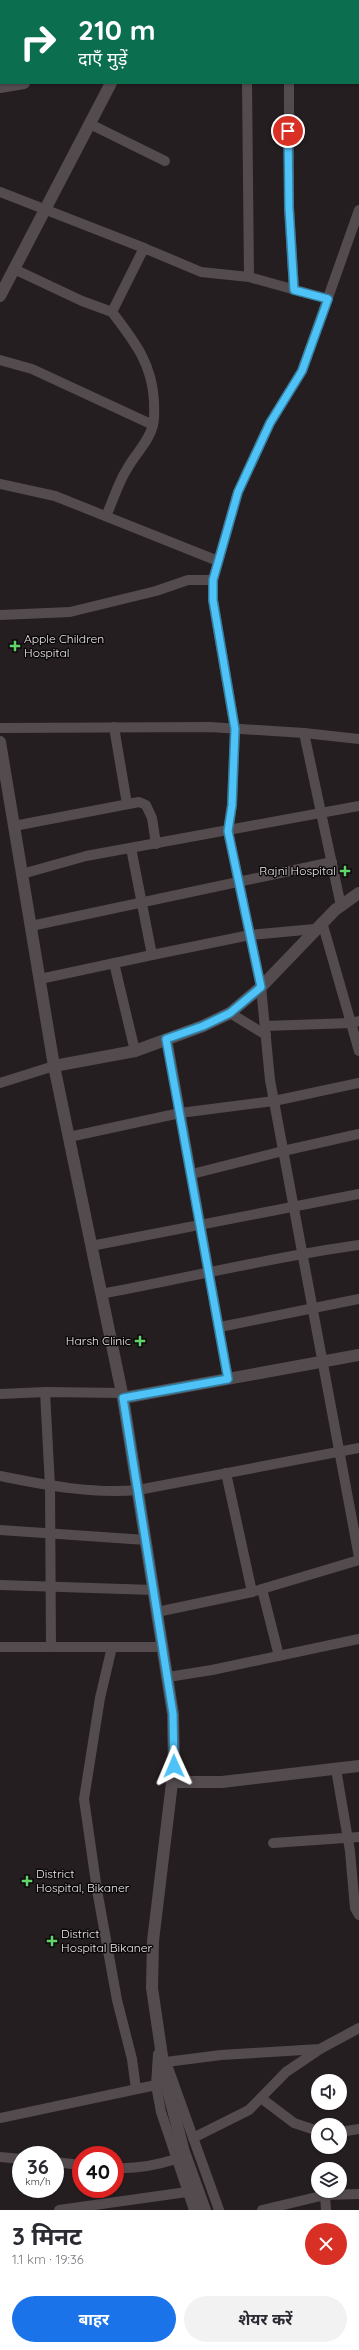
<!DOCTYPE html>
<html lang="hi">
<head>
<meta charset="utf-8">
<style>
  body { margin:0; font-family:Quicksand,"Noto Sans Devanagari",sans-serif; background:#f2f2f3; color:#2b2b33; height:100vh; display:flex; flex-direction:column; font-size:15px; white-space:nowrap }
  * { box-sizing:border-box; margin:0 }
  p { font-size:13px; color:#7c7c81 }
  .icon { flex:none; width:22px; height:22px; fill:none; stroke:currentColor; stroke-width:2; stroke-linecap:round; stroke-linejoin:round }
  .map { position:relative; height:2210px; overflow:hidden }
  .details { display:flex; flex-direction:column; background:#fff; flex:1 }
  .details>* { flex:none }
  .hud { position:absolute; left:0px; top:0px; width:359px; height:84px; box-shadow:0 1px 3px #0004; background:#0b6e4f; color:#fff; overflow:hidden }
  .controls { position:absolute; left:311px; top:2074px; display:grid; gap:8px }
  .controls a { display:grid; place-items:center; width:36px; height:36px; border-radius:50%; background:#fff; box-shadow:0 1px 3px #0004; font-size:20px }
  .speed { position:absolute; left:12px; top:2146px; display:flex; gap:8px; font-size:20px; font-weight:700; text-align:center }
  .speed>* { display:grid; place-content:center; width:52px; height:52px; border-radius:50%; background:#fff; box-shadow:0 1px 3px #0004; line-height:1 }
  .speed small { font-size:10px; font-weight:400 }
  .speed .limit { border:6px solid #d22; background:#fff; color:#111 }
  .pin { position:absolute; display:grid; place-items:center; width:34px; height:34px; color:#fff; margin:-17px; border:2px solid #fff; border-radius:50%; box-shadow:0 1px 4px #0007 }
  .me { position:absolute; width:44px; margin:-22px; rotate:359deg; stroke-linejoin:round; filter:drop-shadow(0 0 3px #0008) }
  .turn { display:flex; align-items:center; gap:14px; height:84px; padding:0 12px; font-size:18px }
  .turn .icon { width:52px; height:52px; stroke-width:2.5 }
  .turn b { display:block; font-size:28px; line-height:34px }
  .round { display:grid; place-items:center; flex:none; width:42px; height:42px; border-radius:21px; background:#f2f2f3 }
  .headline { display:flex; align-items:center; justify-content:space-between; height:68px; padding:0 12px }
  h1 { font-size:24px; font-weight:700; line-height:30px }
  .action { display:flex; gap:8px; margin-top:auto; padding:8px 12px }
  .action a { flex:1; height:46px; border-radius:24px; background:#1a73e8; color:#fff; font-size:16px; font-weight:700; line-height:46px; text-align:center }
  .action a+a { background:#f2f2f3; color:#2b2b33 }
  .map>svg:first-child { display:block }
</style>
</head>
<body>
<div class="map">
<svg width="359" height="2210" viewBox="0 0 359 2210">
  <rect width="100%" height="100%" fill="#251e20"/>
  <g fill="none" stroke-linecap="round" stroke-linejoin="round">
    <g stroke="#544b4e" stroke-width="10">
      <path d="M246 0V1"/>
      <path d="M347 0V1"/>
      <path d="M247 83 249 277"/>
      <path d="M289 83V207L294 290"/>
      <path d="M90 124 165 161"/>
      <path d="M0 192 144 248"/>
      <path d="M359 210 302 371 270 423 238 492 213 580V600L235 729 232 805 228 831 261 987 270 1080 359 1557"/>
      <path d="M14 269 82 301 112 312 144 248 201 272 249 277 328 299"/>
      <path d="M0 360 32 369 153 425"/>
      <path d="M0 484 55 496 218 561"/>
      <path d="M106 516C113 501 118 483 127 469 135 454 149 442 153 425 155 417 154 408 154 401 152 363 134 341 112 312"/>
      <path d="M0 615 70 612 156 591 188 580H213"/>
      <path d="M114 727 127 804"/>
      <path d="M0 728 210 727 304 733 359 739"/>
      <path d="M304 733 341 906"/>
      <path d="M14 826 139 802 146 805 152 818 156 844"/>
      <path d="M131 848 152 955 250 935 315 929"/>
      <path d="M22 874 86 856 359 806"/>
      <path d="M322 922 359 1051"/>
      <path d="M31 926 332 862"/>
      <path d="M114 963 135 1051"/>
      <path d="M40 979 152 955"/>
      <path d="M230 1013 266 1035"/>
      <path d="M265 1026 351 1023 359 1021"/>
      <path d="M167 1039 228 1379"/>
      <path d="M0 1083 54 1066"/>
      <path d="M69 1137 180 1113 274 1101 359 1083"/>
      <path d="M192 1174 283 1151 359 1134"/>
      <path d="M91 1246 359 1194"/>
      <path d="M101 1294C187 1278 272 1257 359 1245"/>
      <path d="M220 1327 359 1299"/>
      <path d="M0 1394 45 1392"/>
      <path d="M0 1476C46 1485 90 1494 138 1490L359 1448"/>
      <path d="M0 1530 146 1540"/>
      <path d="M0 1585 154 1590"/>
      <path d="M262 1589 279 1656"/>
      <path d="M252 1592 359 1560"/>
      <path d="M157 1612 252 1592 226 1473"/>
      <path d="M0 1647H163"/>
      <path d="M51 1647 50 1486 45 1392 122 1393"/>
      <path d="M112 1647 100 1698 84 1799 97 1890 117 2000 132 2059 136 2089"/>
      <path d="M168 1677 212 1670 359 1639"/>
      <path d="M336 1769 350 1851 355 1908 359 1915"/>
      <path d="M273 1843 359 1837"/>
      <path d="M158 2054 156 2085 161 2112 194 2210"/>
      <path d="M166 2062 219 2210"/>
      <path d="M166 2062 221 2055 320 2049"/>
      <path d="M261 2098 294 2123 318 2131"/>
      <path d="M0 2118 156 2085"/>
      <path d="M340 2132 359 2129"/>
      <path d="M193 2138 249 2110 286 2072 320 2049 359 2028"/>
      <path d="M0 2157 21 2159"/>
      <path d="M55 2162 81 2165"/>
      <path d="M115 2168C137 2169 154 2166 176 2159"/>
      <path d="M325 2195 326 2210"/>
      <path d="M59 2210 187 2192"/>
      <path d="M262 2210 325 2195 359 2194"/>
    </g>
    <g stroke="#544b4e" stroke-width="12">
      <path d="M151 1V0"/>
      <path d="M358 56H359"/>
      <path d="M0 87 24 83"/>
      <path d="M0 296 111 83"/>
      <path d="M0 742 54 1066 123 1398 173 1714 174 1766 153 1941 152 1988 166 2083 184 2152 205 2210"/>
      <path d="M54 1066 135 1051 203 1026 230 1013 261 987 335 910 359 893"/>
      <path d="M123 1398 359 1355"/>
      <path d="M172 1782H222L359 1766"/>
    </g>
  </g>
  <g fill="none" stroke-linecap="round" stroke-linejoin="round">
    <defs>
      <path id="route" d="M174 1766 173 1714 123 1398 228 1379 166 1039 203 1026 230 1013 261 987 228 831 232 805 235 729 213 600V580L238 492 270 423 302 371 328 299 294 290 289 208 288 131"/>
    </defs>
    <use href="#route" stroke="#337fa1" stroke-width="10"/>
    <use href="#route" stroke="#4fc3f7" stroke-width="7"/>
  </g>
  <g fill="#61d46a" stroke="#0c090a" stroke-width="1.5">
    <path d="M13 640h4v4h4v4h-4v4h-4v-4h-4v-4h4z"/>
    <path d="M343 865h4v4h4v4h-4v4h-4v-4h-4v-4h4z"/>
    <path d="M138 1335h4v4h4v4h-4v4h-4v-4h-4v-4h4z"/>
    <path d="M25 1875h4v4h4v4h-4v4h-4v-4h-4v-4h4z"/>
    <path d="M50 1935h4v4h4v4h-4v4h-4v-4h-4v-4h4z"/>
  </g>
  <g text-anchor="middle" stroke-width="3" stroke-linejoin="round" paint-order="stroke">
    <g font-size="12" fill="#eee9ea" stroke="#0c090a" text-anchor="start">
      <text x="24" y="643">Apple Children<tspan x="24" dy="14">Hospital</tspan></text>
      <text x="336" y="875" text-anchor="end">Rajni Hospital</text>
      <text x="131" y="1345" text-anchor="end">Harsh Clinic</text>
      <text x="36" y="1878">District<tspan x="36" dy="14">Hospital, Bikaner</tspan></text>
      <text x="61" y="1938">District<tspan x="61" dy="14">Hospital Bikaner</tspan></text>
    </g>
  </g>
</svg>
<div class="controls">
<a><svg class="icon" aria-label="sound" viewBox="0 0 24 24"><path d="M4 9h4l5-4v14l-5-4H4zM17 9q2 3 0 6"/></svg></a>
<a><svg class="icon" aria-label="search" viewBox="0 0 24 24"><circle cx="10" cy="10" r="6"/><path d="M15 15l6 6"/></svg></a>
<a><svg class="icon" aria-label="layers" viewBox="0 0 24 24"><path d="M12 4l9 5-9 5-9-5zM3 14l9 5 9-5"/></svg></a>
</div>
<div class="speed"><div>36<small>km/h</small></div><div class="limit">40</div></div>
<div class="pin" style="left:288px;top:131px;background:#d93025"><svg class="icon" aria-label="arrive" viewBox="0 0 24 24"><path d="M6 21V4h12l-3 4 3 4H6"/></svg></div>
<svg class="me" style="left:174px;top:1766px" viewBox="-20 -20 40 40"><path d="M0-17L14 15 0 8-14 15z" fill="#4fc3f7" stroke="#fff" stroke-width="4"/></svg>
<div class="hud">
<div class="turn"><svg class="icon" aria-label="right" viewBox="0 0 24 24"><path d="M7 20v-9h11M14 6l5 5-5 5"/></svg><div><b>210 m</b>दाएँ मुड़ें</div></div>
</div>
</div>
<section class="details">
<div class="headline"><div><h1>3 मिनट</h1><p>1.1 km · 19:36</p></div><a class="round" style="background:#d93025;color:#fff"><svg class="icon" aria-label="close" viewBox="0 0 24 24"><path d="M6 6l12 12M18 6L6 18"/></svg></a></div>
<div class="action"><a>बाहर</a><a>शेयर करें</a></div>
</section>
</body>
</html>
